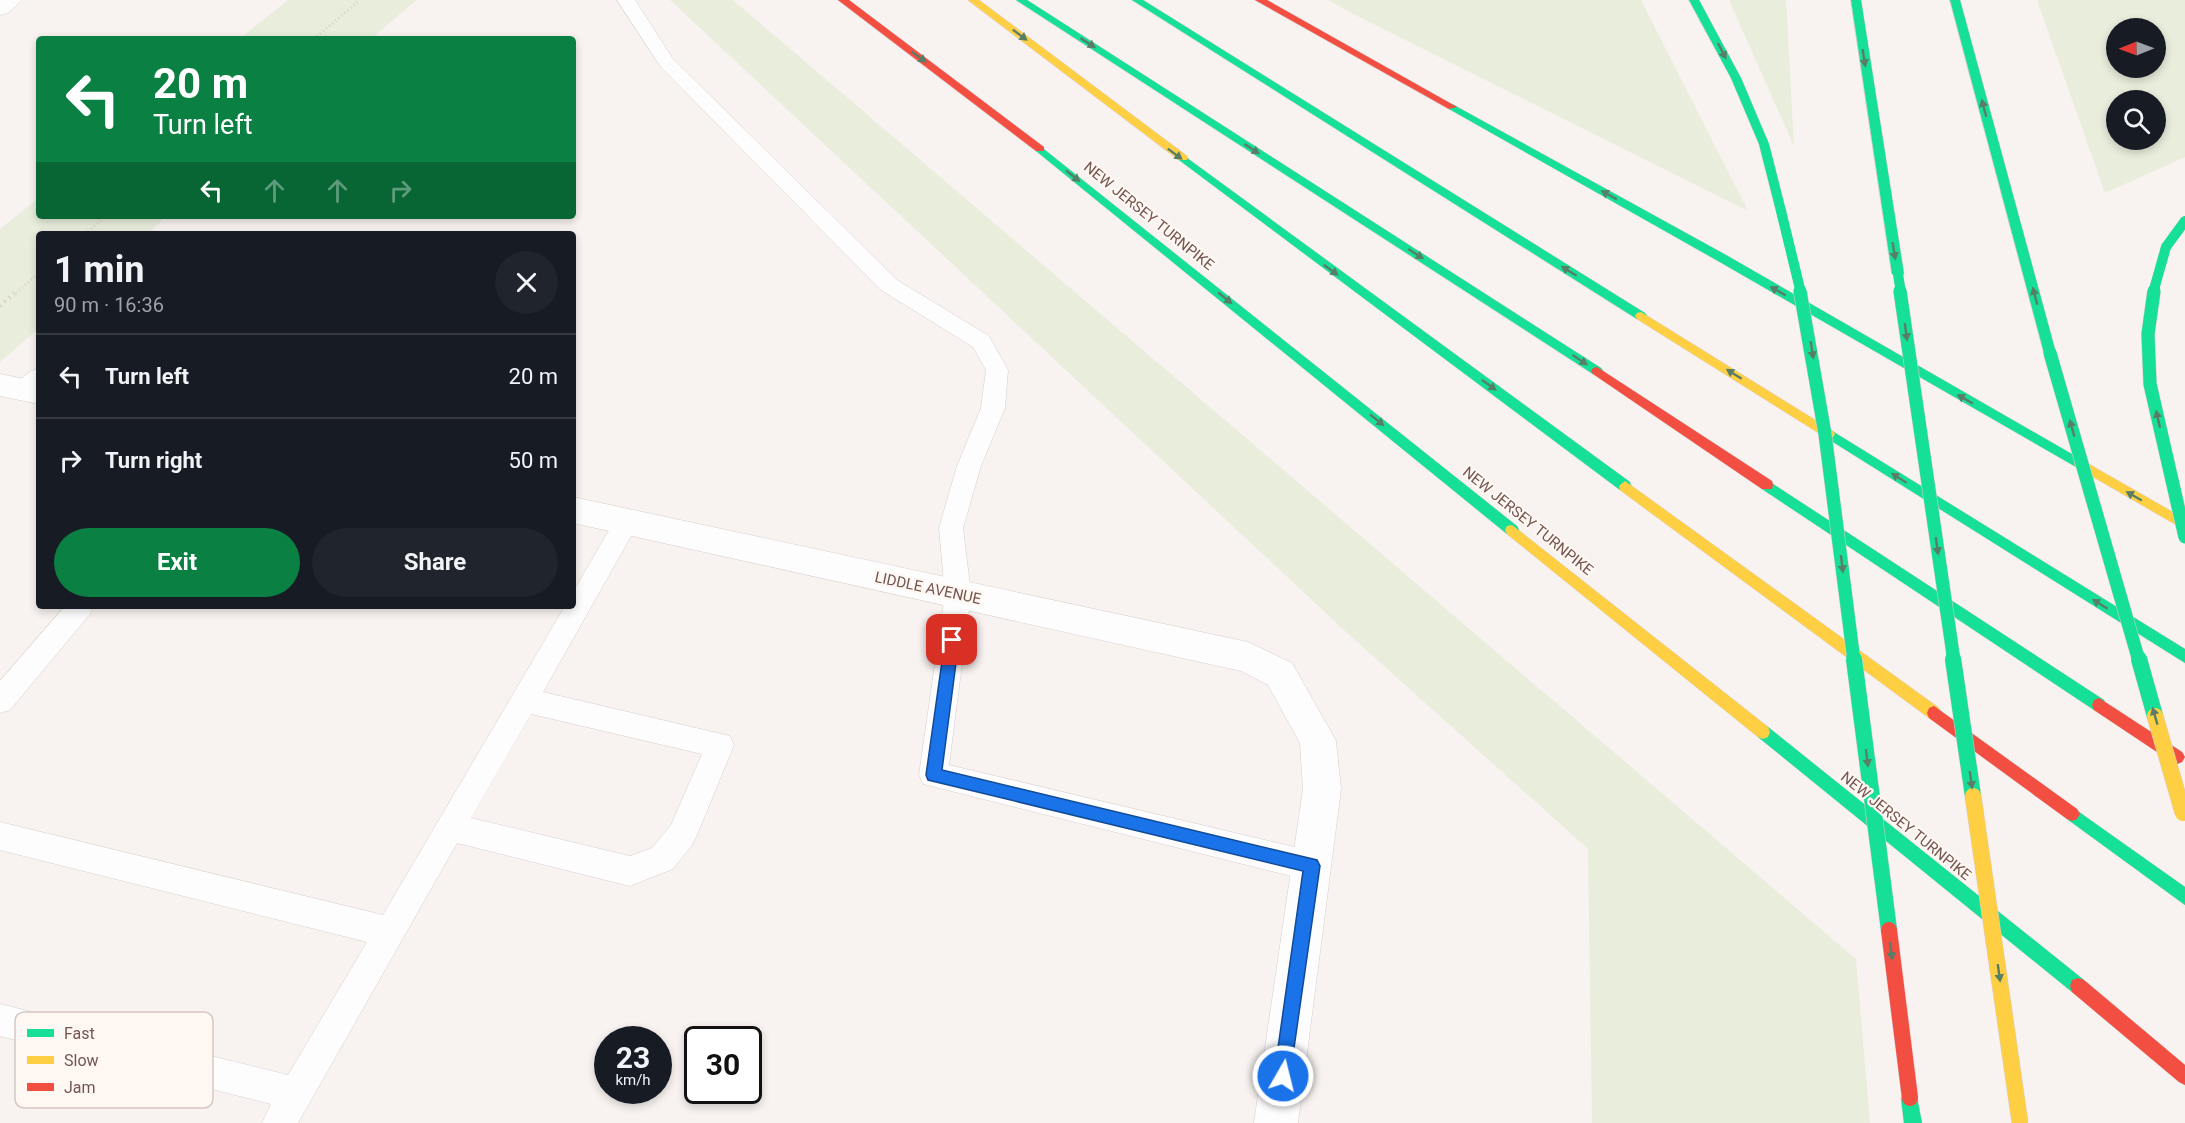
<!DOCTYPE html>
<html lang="en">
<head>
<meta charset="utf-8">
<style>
  body { margin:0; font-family:Roboto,sans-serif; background:#20242c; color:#f1f3f6; height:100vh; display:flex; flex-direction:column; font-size:22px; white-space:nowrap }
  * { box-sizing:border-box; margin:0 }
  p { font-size:20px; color:#9ea1a6 }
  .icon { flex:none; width:33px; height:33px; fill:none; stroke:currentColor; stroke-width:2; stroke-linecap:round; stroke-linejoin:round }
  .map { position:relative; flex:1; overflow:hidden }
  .drawer { position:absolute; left:36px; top:231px; width:540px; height:378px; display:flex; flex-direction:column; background:#171b24; border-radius:6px; box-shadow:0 3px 9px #0003 }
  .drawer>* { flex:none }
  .hud { position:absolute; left:36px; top:36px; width:540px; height:183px; border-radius:6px; box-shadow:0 3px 9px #0003; background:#0b8043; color:#fff; overflow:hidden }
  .needle { width:39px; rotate:269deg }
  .controls { position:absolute; left:2106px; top:18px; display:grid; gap:12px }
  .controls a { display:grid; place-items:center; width:60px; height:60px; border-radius:50%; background:#171b24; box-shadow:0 3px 9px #0003; font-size:30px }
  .speed { position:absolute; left:594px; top:1026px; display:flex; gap:12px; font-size:30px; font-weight:700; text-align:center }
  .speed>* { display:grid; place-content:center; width:78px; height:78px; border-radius:50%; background:#171b24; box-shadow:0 3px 9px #0003; line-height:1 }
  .speed small { font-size:15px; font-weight:400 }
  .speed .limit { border:3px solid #111; border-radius:9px; background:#fff; color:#111 }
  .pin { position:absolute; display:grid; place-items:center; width:51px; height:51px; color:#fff; margin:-26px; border-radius:12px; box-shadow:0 3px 9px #0006 }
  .me { position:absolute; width:66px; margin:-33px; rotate:8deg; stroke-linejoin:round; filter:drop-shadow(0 0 4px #0008) }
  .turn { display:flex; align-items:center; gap:21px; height:126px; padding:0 18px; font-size:27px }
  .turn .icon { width:78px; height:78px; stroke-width:2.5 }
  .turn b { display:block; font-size:42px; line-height:51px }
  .lanes { display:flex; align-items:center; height:57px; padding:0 18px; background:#0003; justify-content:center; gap:30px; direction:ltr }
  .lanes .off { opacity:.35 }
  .round { display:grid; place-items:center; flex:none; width:63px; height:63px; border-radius:32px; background:#20242c }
  .head { display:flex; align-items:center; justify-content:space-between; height:102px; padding:0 18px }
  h1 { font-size:36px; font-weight:700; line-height:45px }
  .action { display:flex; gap:12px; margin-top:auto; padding:12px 18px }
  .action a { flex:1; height:69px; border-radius:36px; background:#0b8043; color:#fff; font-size:24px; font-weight:700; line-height:69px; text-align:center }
  .action a+a { background:#20242c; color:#f1f3f6 }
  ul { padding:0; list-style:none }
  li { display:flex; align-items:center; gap:18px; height:84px; padding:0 18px; border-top:2px solid #363941 }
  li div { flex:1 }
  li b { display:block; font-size:22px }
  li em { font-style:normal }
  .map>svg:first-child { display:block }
</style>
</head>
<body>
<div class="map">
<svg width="2185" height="1123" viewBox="0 0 2185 1123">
  <rect width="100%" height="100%" fill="#f8f3f0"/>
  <g fill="#e9eddc" fill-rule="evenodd">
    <path d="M288 0H416L371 39H239Z"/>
    <path d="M670 0H733L1856 959 1870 1123H1592L1588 849 1345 631Z"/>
    <path d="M1328 0H1641L1748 211 1359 17Z"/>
    <path d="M1729 0H1786L1794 146Z"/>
    <path d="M2037 0H2185V157L2105 193ZM2156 28V68H2116V28ZM2116 100H2156V140H2116Z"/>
    <path d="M39 198V216H167L147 234H39V328L0 362V229Z"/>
  </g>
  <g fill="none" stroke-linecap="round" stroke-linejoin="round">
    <defs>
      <g id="lane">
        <path d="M617 0H635L673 59 897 280 989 336 1008 370 1005 408 981 466 963 528 971 594 949 765 1311 851 1322 856 1326 866 1322 876 1311 881 923 784 919 775 945 594 939 528 957 466 981 408 986 370 973 347 881 290 660 66Z"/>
        <path d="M39 368V390C32 397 27 399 17 396L14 390C19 380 28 371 39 368Z"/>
        <path d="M627 512 636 515 639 522 543 692 730 736 734 745 697 835 692 845 673 869 630 886 457 843 298 1123H262L271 1104 0 1036V1004L288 1075 367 942 0 850V822L383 915 565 606H573V592L618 515ZM531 714 702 754 671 825 652 848 630 856 471 818Z"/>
        <path d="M65 606H94L90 614 10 710 0 713V681Z"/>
      </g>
      <g id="street">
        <path d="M0 0H22L8 13 0 15Z"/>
        <path d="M0 374 39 382V404L0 396Z"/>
        <path d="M573 497 1248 642 1292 663 1336 741 1341 789 1298 1123H1254L1303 789 1300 743 1268 685 1241 671 573 523Z"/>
      </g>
      <g id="fast">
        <path d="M1016 0H1027L1601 368 1603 371 1601 374H1593Z"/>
        <path d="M1132 0H1143L1645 313 1647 316 1645 319H1637Z"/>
        <path d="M1689 0H1699L1741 78 1769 144 1786 211 1785 213H1777L1776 211 1759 144 1731 78Z"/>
        <path d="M1851 0H1861L1904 274 1898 278 1892 274Z"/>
        <path d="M1950 0H1960L2056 353 2050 357 2044 353Z"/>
        <path d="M1452 104 1726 255 2084 461 2086 464 2084 467H2076L1718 261 1449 109V105Z"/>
        <path d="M1040 146 1517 526 1519 530 1517 534H1507L1036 151V147Z"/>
        <path d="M1183 155 1630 482 1631 486 1630 490H1620L1179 160 1178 158Z"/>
        <path d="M1829 429 2185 649V663L1825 437 1823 434 1825 431Z"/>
        <path d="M1767 480 2104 700 2106 705 2104 710 2099 712 2094 710 1762 489 1761 485 1762 481Z"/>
        <path d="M1763 725 1768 727 2084 980 2086 986 2084 992 2078 994 2072 992 1758 737 1756 732 1758 727Z"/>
        <path d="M2072 807 2185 887V905L2067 819 2064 814 2067 809Z"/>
        <path d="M1910 1089 1916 1092 1922 1123H1904L1901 1098 1904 1092Z"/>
      </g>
      <g id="slow">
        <path d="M968 0H979L1187 156V160H1179Z"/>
        <path d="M1641 312 1833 431 1835 434 1833 437H1825L1637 319 1635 316 1637 313Z"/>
        <path d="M2080 459 2185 519V530L2076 467 2074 464Z"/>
        <path d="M1625 481 1939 708 1941 713 1939 718 1934 720 1929 718 1620 490 1619 486Z"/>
        <path d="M1512 525 1768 727 1770 732 1768 737 1763 739 1758 737 1507 534 1505 530 1507 526Z"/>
      </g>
      <g id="jam">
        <path d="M838 0H849L1044 147V151H1036Z"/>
        <path d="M1255 0H1267L1457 107 1449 109Z"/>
        <path d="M1597 367 1772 481 1773 485 1772 489H1762L1593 374 1591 371 1593 368Z"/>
        <path d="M2099 698 2182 752 2185 757 2182 762 2177 764 2172 762 2094 710 2092 705 2094 700Z"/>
        <path d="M1934 706 2077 809 2080 814 2077 819 2072 821 2067 819 1929 718 1927 713 1929 708Z"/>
        <path d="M2078 978 2084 980 2185 1065V1085L2179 1082 2072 992 2070 986 2072 980Z"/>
      </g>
    </defs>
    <use href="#lane" stroke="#d6cecc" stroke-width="1"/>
    <use href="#street" stroke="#d6cecc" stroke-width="1"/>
    <use href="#fast" stroke="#d9cfcd" stroke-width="1"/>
    <use href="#slow" stroke="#d9cfcd" stroke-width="1"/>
    <use href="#jam" stroke="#d9cfcd" stroke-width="1"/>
    <g stroke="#dad1d0" stroke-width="3" stroke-dasharray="1 3" stroke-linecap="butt">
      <path d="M314 39 360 0"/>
      <path d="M85 234 106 216"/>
      <path d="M16 293 39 273"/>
    </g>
    <path stroke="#dad1d0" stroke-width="4" stroke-dasharray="1.5 4.5" stroke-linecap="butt" d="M0 306 17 291"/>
    <use href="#lane" fill="#fefdfd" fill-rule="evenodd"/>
    <use href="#street" fill="#fefdfd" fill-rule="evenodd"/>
    <use href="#fast" fill="#16e098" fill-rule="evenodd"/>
    <use href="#slow" fill="#ffcf43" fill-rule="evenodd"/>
    <use href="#jam" fill="#f24e42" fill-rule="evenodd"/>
    <defs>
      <g id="fast-bridge-far2">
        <path d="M1781 211 1801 293"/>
        <path d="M1898 274 1901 293"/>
        <path d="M2153 293 2166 247 2185 221"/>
      </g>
      <g id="fast-bridge-far1">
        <path d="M1800 291 1825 434 1854 661"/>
        <path d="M1900 291 1954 661"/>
        <path d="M2154 291 2148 334 2150 384 2185 537"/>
        <path d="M2050 353 2139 661"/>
      </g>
      <g id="fast-bridge">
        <path d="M1854 659 1889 930"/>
        <path d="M1953 659 1973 796"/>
        <path d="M2139 659 2155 716"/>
      </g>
      <g id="slow-bridge">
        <path d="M2155 716 2183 813"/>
        <path d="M1973 796 2020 1123"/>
      </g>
      <path id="jam-bridge" d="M1889 930 1910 1098"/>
    </defs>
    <use href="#fast-bridge-far2" stroke="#d9cfcd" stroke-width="10" stroke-linecap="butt"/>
    <use href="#fast-bridge-far1" stroke="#d9cfcd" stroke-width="14" stroke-linecap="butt"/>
    <use href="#fast-bridge" stroke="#d9cfcd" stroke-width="17" stroke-linecap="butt"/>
    <use href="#slow-bridge" stroke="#d9cfcd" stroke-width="17" stroke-linecap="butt"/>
    <use href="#jam-bridge" stroke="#d9cfcd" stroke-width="17" stroke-linecap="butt"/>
    <use href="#fast-bridge-far2" stroke="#16e098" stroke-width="10"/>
    <use href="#fast-bridge-far1" stroke="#16e098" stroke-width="13"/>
    <use href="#fast-bridge" stroke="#16e098" stroke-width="16"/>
    <use href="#slow-bridge" stroke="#ffcf43" stroke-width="16"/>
    <use href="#jam-bridge" stroke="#f24e42" stroke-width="16"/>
  </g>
  <defs><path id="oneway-solid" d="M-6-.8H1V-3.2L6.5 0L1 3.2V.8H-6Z" transform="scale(1.5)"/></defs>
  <g fill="#587f66">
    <use href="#oneway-solid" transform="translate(1020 35) rotate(37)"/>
    <use href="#oneway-solid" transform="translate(1088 43) rotate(33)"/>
    <use href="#oneway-solid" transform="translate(1722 51) rotate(63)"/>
    <use href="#oneway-solid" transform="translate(919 57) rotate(37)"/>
    <use href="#oneway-solid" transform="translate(1864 58) rotate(81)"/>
    <use href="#oneway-solid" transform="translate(1984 108) rotate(-105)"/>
    <use href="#oneway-solid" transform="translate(1252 149) rotate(33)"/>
    <use href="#oneway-solid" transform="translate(1175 154) rotate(37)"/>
    <use href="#oneway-solid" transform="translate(1073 176) rotate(39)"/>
    <use href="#oneway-solid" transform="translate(1609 195) rotate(-151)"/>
    <use href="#oneway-solid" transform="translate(1894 251) rotate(81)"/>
    <use href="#oneway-solid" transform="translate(1416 254) rotate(33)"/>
    <use href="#oneway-solid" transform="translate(1331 270) rotate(36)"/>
    <use href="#oneway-solid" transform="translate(1569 271) rotate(-148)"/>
    <use href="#oneway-solid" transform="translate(1778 291) rotate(-150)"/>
    <use href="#oneway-solid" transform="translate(2035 296) rotate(-105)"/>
    <use href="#oneway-solid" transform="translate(1225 298) rotate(39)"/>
    <use href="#oneway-solid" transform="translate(1906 332) rotate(82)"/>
    <use href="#oneway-solid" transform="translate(1812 350) rotate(81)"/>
    <use href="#oneway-solid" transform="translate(1580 360) rotate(33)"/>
    <use href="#oneway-solid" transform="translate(1734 374) rotate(-148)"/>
    <use href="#oneway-solid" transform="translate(1489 385) rotate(36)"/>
    <use href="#oneway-solid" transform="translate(1965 399) rotate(-150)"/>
    <use href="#oneway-solid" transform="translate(2158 419) rotate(-103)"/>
    <use href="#oneway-solid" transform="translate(1377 420) rotate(39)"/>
    <use href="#oneway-solid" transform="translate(2072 428) rotate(-106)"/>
    <use href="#oneway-solid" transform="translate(1899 478) rotate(-148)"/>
    <use href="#oneway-solid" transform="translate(2134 496) rotate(-150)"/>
    <use href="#oneway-solid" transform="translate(1937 546) rotate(82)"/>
    <use href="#oneway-solid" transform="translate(1842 564) rotate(83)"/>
    <use href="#oneway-solid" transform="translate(2100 604) rotate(-148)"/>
    <use href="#oneway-solid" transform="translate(2155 716) rotate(-106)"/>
    <use href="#oneway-solid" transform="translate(1867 758) rotate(83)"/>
    <use href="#oneway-solid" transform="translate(1971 780) rotate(82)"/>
    <use href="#oneway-solid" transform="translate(1891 951) rotate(83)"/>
    <use href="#oneway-solid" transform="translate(1999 973) rotate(82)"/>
  </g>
  <path fill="#1a73e8" stroke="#114b97" stroke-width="1.5" d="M952 633 957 635 959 640 942 770 1317 860 1320 866 1289 1083 1283 1085 1276 1083 1274 1076 1303 871 928 780 926 775 945 640 947 635Z"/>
  <g text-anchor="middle" stroke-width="4.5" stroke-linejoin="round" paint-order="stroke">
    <g font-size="15" fill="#745651" stroke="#fef7f2">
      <text transform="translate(1149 216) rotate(39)" y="5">NEW JERSEY TURNPIKE</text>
      <text transform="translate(1528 521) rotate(39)" y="5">NEW JERSEY TURNPIKE</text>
      <text transform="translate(928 588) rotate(12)" y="5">LIDDLE AVENUE</text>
      <text transform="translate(1906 826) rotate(39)" y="5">NEW JERSEY TURNPIKE</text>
    </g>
  </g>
  <rect x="15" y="1012" width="198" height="96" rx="9" fill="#fef7f2" stroke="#d5c7c2" stroke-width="1.5"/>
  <rect x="27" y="1029" width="27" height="8" fill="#16e098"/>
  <rect x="27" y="1056" width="27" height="8" fill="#ffcf43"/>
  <rect x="27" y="1083" width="27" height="8" fill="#f24e42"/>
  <g font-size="16" fill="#745651">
    <text x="64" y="1039">Fast</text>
    <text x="64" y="1066">Slow</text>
    <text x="64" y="1093">Jam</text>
  </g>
</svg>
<div class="controls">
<a><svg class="needle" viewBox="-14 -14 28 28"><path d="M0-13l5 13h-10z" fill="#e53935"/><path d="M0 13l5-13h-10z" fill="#9ea1a6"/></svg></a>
<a><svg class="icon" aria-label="search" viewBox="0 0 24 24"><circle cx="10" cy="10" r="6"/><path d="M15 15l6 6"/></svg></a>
</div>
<div class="speed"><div>23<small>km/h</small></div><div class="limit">30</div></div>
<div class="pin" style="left:952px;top:640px;background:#d93025"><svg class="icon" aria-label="arrive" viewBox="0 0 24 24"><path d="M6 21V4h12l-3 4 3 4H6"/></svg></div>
<svg class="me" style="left:1283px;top:1076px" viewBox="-20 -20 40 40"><circle r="17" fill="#1a73e8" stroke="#fff" stroke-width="3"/><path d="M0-11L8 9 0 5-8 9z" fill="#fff"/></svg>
<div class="hud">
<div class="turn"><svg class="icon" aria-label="left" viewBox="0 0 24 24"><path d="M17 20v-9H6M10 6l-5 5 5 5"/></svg><div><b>20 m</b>Turn left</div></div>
<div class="lanes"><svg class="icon" aria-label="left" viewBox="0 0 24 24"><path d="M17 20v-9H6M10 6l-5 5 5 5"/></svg><svg class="icon off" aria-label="ahead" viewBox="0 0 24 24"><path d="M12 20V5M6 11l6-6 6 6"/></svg><svg class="icon off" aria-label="ahead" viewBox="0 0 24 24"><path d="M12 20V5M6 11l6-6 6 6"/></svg><svg class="icon off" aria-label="right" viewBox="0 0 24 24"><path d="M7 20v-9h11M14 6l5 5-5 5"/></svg></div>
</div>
<section class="drawer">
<div class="head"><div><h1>1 min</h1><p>90 m · 16:36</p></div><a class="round"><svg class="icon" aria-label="close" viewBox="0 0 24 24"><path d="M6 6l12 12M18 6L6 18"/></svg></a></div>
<ul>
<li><svg class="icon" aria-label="left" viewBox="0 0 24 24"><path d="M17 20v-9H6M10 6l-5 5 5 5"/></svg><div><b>Turn left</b></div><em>20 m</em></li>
<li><svg class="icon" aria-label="right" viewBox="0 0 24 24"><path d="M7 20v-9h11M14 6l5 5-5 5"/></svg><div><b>Turn right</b></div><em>50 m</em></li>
</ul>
<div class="action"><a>Exit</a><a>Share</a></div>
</section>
</div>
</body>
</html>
